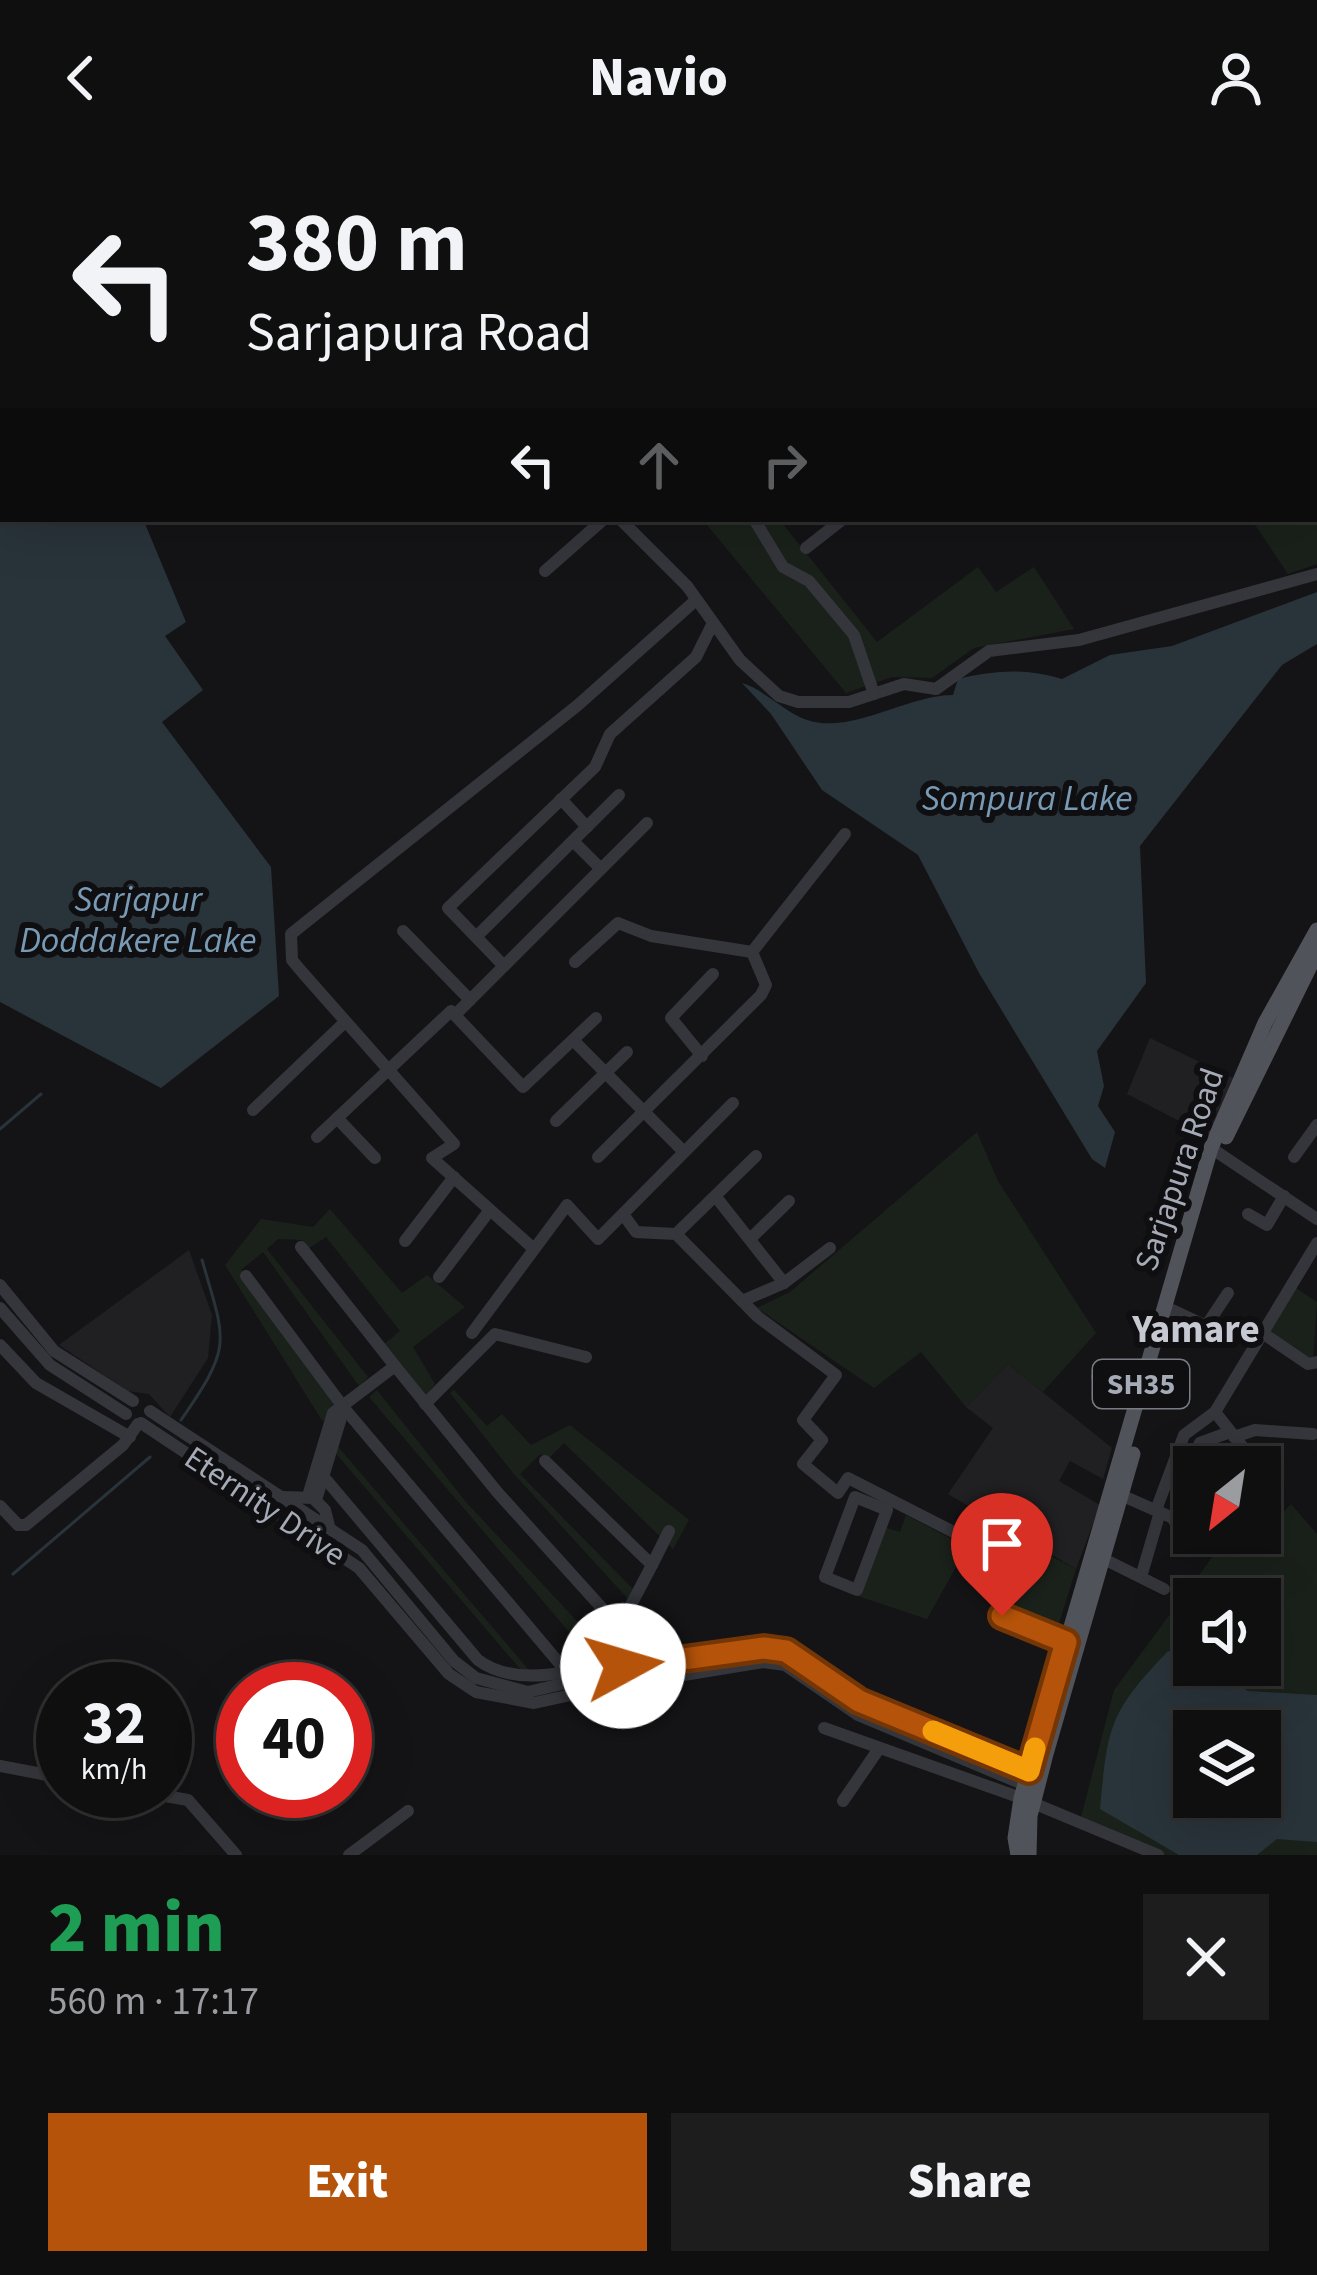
<!DOCTYPE html>
<html lang="en">
<head>
<meta charset="utf-8">
<style>
  body { margin:0; font-family:"Source Sans 3",sans-serif; background:#1d1d1e; color:#f1f3f6; height:100vh; display:flex; flex-direction:column; font-size:45px; white-space:nowrap }
  * { box-sizing:border-box; margin:0 }
  p { font-size:39px; color:#9b9c9f }
  .icon { flex:none; width:66px; height:66px; fill:none; stroke:currentColor; stroke-width:2; stroke-linecap:round; stroke-linejoin:round }
  .map { position:relative; height:1699px; overflow:hidden }
  .panel { display:flex; flex-direction:column; background:#0f0f10; flex:1 }
  .panel>* { flex:none }
  .hud { position:absolute; left:0px; top:0px; width:1317px; height:366px; box-shadow:0 12px 48px #0002,0 0 0 3px #2f2f30; background:#0f0f10; color:#f1f3f6; overflow:hidden }
  .needle { width:78px; rotate:210deg }
  .buttons { position:absolute; left:1173px; top:1290px; display:grid; gap:24px }
  .buttons a { display:grid; place-items:center; width:108px; height:108px; border-radius:0px; background:#0f0f10; box-shadow:0 12px 48px #0002,0 0 0 3px #2f2f30; font-size:60px }
  .speed { position:absolute; left:36px; top:1506px; display:flex; gap:24px; font-size:60px; font-weight:700; text-align:center }
  .speed>* { display:grid; place-content:center; width:156px; height:156px; border-radius:50%; background:#0f0f10; box-shadow:0 12px 48px #0002,0 0 0 3px #2f2f30; line-height:1 }
  .speed small { font-size:30px; font-weight:400 }
  .speed .limit { border:18px solid #d22; background:#fff; color:#111 }
  .pin { position:absolute; display:grid; place-items:center; width:102px; height:102px; color:#fff; margin:-123px -51px; border-radius:50% 50% 50% 0; rotate:-45deg; box-shadow:0 0 12px #0007 }
  .pin .icon { rotate:45deg }
  .me { position:absolute; width:132px; margin:-66px; rotate:84deg; stroke-linejoin:round; filter:drop-shadow(0 0 9px #0008) }
  .turn { display:flex; align-items:center; gap:42px; height:252px; padding:0 48px; font-size:54px }
  .turn .icon { width:156px; height:156px; stroke-width:2.5 }
  .turn b { display:block; font-size:84px; line-height:102px }
  .lanes { display:flex; align-items:center; height:114px; padding:0 48px; background:#0003; justify-content:center; gap:60px; direction:ltr }
  .lanes .off { opacity:.35 }
  .round { display:grid; place-items:center; flex:none; width:126px; height:126px; border-radius:0px; background:#1d1d1e }
  .head { display:flex; align-items:center; justify-content:space-between; height:204px; padding:0 48px }
  h1 { font-size:72px; font-weight:800; line-height:90px; color:#1e9e55 }
  .cta { display:flex; gap:24px; margin-top:auto; padding:24px 48px }
  .cta a { flex:1; height:138px; border-radius:0px; background:#b45309; color:#fff; font-size:48px; font-weight:800; line-height:138px; text-align:center }
  .cta a+a { background:#1d1d1e; color:#f1f3f6 }
  header { display:flex; justify-content:space-between; align-items:center; height:156px; padding:0 48px; background:#0f0f10; font-size:54px; font-weight:800 }
  .map>svg:first-child { display:block }
</style>
</head>
<body>
<header><svg class="icon" aria-label="back" viewBox="0 0 24 24"><path d="M15 5l-7 7 7 7"/></svg>Navio<svg class="icon" aria-label="person" viewBox="0 0 24 24"><circle cx="12" cy="8" r="4"/><path d="M4 21q1-7 8-7t8 7"/></svg></header>
<div class="map">
<svg width="1317" height="1699" viewBox="0 0 1317 1699">
  <rect width="100%" height="100%" fill="#141416"/>
  <g fill="#202023">
    <path d="M1150 882 1233 922 1210 981 1127 938Z"/>
    <path d="M189 1094 212 1159 208 1202 170 1261 149 1238 128 1235 59 1189Z"/>
    <path d="M1008 1208 1112 1292 1103 1323 1070 1305 1059 1325 1100 1349 1076 1413 948 1338 993 1272 966 1251Z"/>
  </g>
  <g fill="#1a211a" fill-rule="evenodd">
    <path d="M1317 287V408L1288 418 1251 363H1314Z"/>
    <path d="M702 363H779L877 486 978 411 996 436 1034 411 1074 473 974 492 932 522 892 521 846 537Z"/>
    <path d="M977 976 998 1025 1096 1177 1043 1236 1008 1208 966 1251 921 1196 874 1232 757 1152 790 1136Z"/>
    <path d="M330 1053 402 1137 427 1119 465 1151 413 1191 435 1228 426 1239 384 1188 400 1175 326 1081 308 1093 302 1084 278 1083 267 1093 368 1221 359 1230 263 1096 241 1114 336 1248 323 1266 225 1109 261 1063 313 1071Z"/>
    <path d="M1293 1130 1317 1146 1313 1204 1266 1177Z"/>
    <path d="M377 1234 466 1346 603 1493 592 1503 369 1241Z"/>
    <path d="M454 1234 487 1270 502 1258 531 1289 570 1269 689 1364 673 1393 564 1287 547 1304 540 1298 520 1318 633 1433 628 1443 513 1317 450 1237Z"/>
    <path d="M335 1287 529 1514H521L333 1294Z"/>
    <path d="M1291 1348 1317 1378V1699H1163L1080 1665 1114 1534 1230 1377 1251 1391ZM1194 1443H1260V1509H1194ZM1194 1575H1260V1641H1194Z"/>
    <path d="M906 1359 967 1391 927 1463 858 1440 884 1371 900 1376Z"/>
    <path d="M1039 1394 1076 1413 1056 1477 1011 1458Z"/>
  </g>
  <g fill="#29333a" fill-rule="evenodd">
    <path d="M0 0 23 3H3V363H143L186 466 165 480 203 534 162 566 271 711 279 840 161 932 0 846Z"/>
    <path d="M1317 436V488L1282 509 1140 690 1146 827 1097 895 1104 930 1098 950 1115 976 1105 1012 1092 1003 979 817 918 699 822 634 771 558 742 527C765 534 784 556 807 564 851 579 907 539 953 539L958 523C996 514 1025 512 1062 523L1110 499 1172 490Z"/>
    <path d="M1168 1495 1194 1501V1509H1209L1248 1535 1317 1539V1686L1277 1683 1257 1699H1179L1100 1653C1108 1569 1109 1557 1168 1495ZM1260 1575V1641H1194V1575Z"/>
  </g>
  <g fill="none" stroke-linecap="round" stroke-linejoin="round">
    <g stroke="#29333a" stroke-width="3">
      <path d="M140 3 144 0"/>
      <path d="M0 973 41 938"/>
      <path d="M181 1264C233 1189 226 1187 202 1104"/>
      <path d="M13 1418 150 1301"/>
    </g>
    <g stroke="#34363b" stroke-width="12">
      <path d="M376 0 377 3"/>
      <path d="M511 0 514 3"/>
      <path d="M641 3 643 0"/>
      <path d="M620 363 687 430 740 504 779 540 798 546H849L904 528 936 533 989 495 1079 484 1317 418"/>
      <path d="M754 363 783 411 809 425 854 479 874 538"/>
      <path d="M806 392 843 363"/>
      <path d="M545 415 604 363"/>
      <path d="M561 643 587 671"/>
      <path d="M573 685 601 713"/>
      <path d="M403 775 470 844"/>
      <path d="M476 781 619 639"/>
      <path d="M752 796 845 678"/>
      <path d="M575 806 618 767 651 780 752 796"/>
      <path d="M504 810 448 752 595 611 610 578 696 501 712 469"/>
      <path d="M455 859 647 667"/>
      <path d="M573 884 684 996"/>
      <path d="M702 900 671 862 713 818"/>
      <path d="M253 954 345 866"/>
      <path d="M337 962 375 1002"/>
      <path d="M556 965 627 896"/>
      <path d="M317 981 451 855 523 931 596 862"/>
      <path d="M1211 992 1317 1063"/>
      <path d="M598 1001 761 839 766 829 752 796"/>
      <path d="M1294 1001 1317 969"/>
      <path d="M716 1041 784 1127"/>
      <path d="M623 1058 636 1076 676 1078 758 1161 836 1219 803 1264 822 1284 803 1308 838 1337 848 1322 1024 1412 1002 1460 1066 1486"/>
      <path d="M1248 1058 1267 1069 1284 1040"/>
      <path d="M676 1078 756 1000"/>
      <path d="M750 1083 789 1045"/>
      <path d="M405 1085 454 1021"/>
      <path d="M301 1091 395 1210 333 1257 308 1340"/>
      <path d="M534 1093 432 1002 454 988 302 816 292 804 291 778 578 549 696 444"/>
      <path d="M246 1120 344 1252 565 1514"/>
      <path d="M439 1121 490 1054"/>
      <path d="M0 1129 54 1195 133 1245"/>
      <path d="M742 1145 784 1127 830 1092"/>
      <path d="M0 1152 50 1209 126 1258"/>
      <path d="M1172 1154 1206 1170 1228 1137"/>
      <path d="M1261 1176 1308 1208 1317 1206"/>
      <path d="M472 1177 567 1049 598 1083 733 947"/>
      <path d="M0 1189 36 1227 130 1281"/>
      <path d="M395 1210 498 1337 620 1472"/>
      <path d="M1097 1221 1135 1248"/>
      <path d="M425 1248 495 1178 586 1201"/>
      <path d="M150 1255 362 1394 454 1505 476 1522 528 1536 621 1514"/>
      <path d="M1215 1256 1249 1299"/>
      <path d="M141 1267 359 1412 449 1518 476 1536 534 1547 626 1527"/>
      <path d="M1234 1281 1255 1274 1313 1278"/>
      <path d="M1191 1304 1200 1287 1230 1276"/>
      <path d="M323 1320 478 1504C512 1529 563 1519 601 1506L652 1409 545 1305"/>
      <path d="M1114 1336 1173 1362 1180 1377 1202 1392"/>
      <path d="M283 1341 313 1342 325 1354 329 1370"/>
      <path d="M855 1341 887 1354 857 1434 825 1421Z"/>
      <path d="M316 1344 344 1252"/>
      <path d="M0 1350 18 1369H26L123 1289 138 1268"/>
      <path d="M1156 1354 1184 1279 1215 1256 1317 1087"/>
      <path d="M1104 1403 1164 1433"/>
      <path d="M652 1409 669 1375"/>
      <path d="M1141 1421 1160 1356"/>
      <circle cx="635" cy="1517" r="14"/>
      <path d="M647 1508 765 1492 786 1495 859 1545 1029 1615"/>
      <path d="M647 1525 763 1506 785 1509 858 1559 1025 1629"/>
      <path d="M824 1572 1021 1642 1158 1699"/>
      <path d="M0 1610 63 1622"/>
      <path d="M137 1635 188 1644 236 1699"/>
      <path d="M843 1645 878 1594"/>
      <path d="M349 1699 408 1655"/>
    </g>
    <g stroke="#50535a" stroke-width="15">
      <path d="M1314 4 1317 22"/>
      <path d="M1226 981 1317 796"/>
      <path d="M1018 1699 1015 1682 1021 1642 1211 992 1265 867 1317 774"/>
      <path d="M1029 1699 1030 1660 1046 1598 1133 1298"/>
    </g>
  </g>
  <g fill="none" stroke-linecap="round" stroke-linejoin="round">
    <defs>
      <path id="route" d="M623 1510 635 1502 647 1508 764 1492 786 1495 859 1545 1029 1615 1066 1486 1002 1460"/>
    </defs>
    <use href="#route" stroke="#753606" stroke-width="30"/>
    <use href="#route" stroke="#b45309" stroke-width="21"/>
    <path stroke="#f59e0b" stroke-width="21" d="M933 1575 1029 1615 1035 1592"/>
  </g>
  <g text-anchor="middle" stroke-width="12" stroke-linejoin="round" paint-order="stroke">
    <rect fill="#0f0f11" stroke="#787c85" stroke-width="3" x="1093" y="1204" width="96" height="48" rx="9"/>
    <g font-size="30" font-weight="bold" fill="#a5aab7">
      <text x="1141" y="1238">SH35</text>
    </g>
    <g font-size="33" fill="#a5aab7" stroke="#0f0f11">
      <text transform="translate(1178 1013) rotate(-71)" y="12">Sarjapura Road</text>
      <text transform="translate(266 1349) rotate(34)" y="12">Eternity Drive</text>
    </g>
    <g font-size="36" font-style="italic" fill="#799ab4" stroke="#0f0f11">
      <text x="1027" y="654">Sompura Lake</text>
      <text x="138" y="755">Sarjapur<tspan x="138" dy="41">Doddakere Lake</tspan></text>
    </g>
    <g font-size="39" font-weight="bold" fill="#c6c9d2" stroke="#0f0f11">
      <text x="1196" y="1186">Yamare</text>
    </g>
  </g>
</svg>
<div class="buttons">
<a><svg class="needle" viewBox="-14 -14 28 28"><path d="M0-13l5 13h-10z" fill="#e53935"/><path d="M0 13l5-13h-10z" fill="#9b9c9f"/></svg></a>
<a><svg class="icon" aria-label="sound" viewBox="0 0 24 24"><path d="M4 9h4l5-4v14l-5-4H4zM17 9q2 3 0 6"/></svg></a>
<a><svg class="icon" aria-label="layers" viewBox="0 0 24 24"><path d="M12 4l9 5-9 5-9-5zM3 14l9 5 9-5"/></svg></a>
</div>
<div class="speed"><div>32<small>km/h</small></div><div class="limit">40</div></div>
<div class="pin" style="left:1002px;top:1460px;background:#d93025"><svg class="icon" aria-label="arrive" viewBox="0 0 24 24"><path d="M6 21V4h12l-3 4 3 4H6"/></svg></div>
<svg class="me" style="left:623px;top:1510px" viewBox="-20 -20 40 40"><circle r="19" fill="#fff"/><path d="M0-13L10 11 0 6-10 11z" fill="#b45309"/></svg>
<div class="hud">
<div class="turn"><svg class="icon" aria-label="left" viewBox="0 0 24 24"><path d="M17 20v-9H6M10 6l-5 5 5 5"/></svg><div><b>380 m</b>Sarjapura Road</div></div>
<div class="lanes"><svg class="icon" aria-label="left" viewBox="0 0 24 24"><path d="M17 20v-9H6M10 6l-5 5 5 5"/></svg><svg class="icon off" aria-label="ahead" viewBox="0 0 24 24"><path d="M12 20V5M6 11l6-6 6 6"/></svg><svg class="icon off" aria-label="right" viewBox="0 0 24 24"><path d="M7 20v-9h11M14 6l5 5-5 5"/></svg></div>
</div>
</div>
<section class="panel">
<div class="head"><div><h1>2 min</h1><p>560 m · 17:17</p></div><a class="round"><svg class="icon" aria-label="close" viewBox="0 0 24 24"><path d="M6 6l12 12M18 6L6 18"/></svg></a></div>
<div class="cta"><a>Exit</a><a>Share</a></div>
</section>
</body>
</html>
